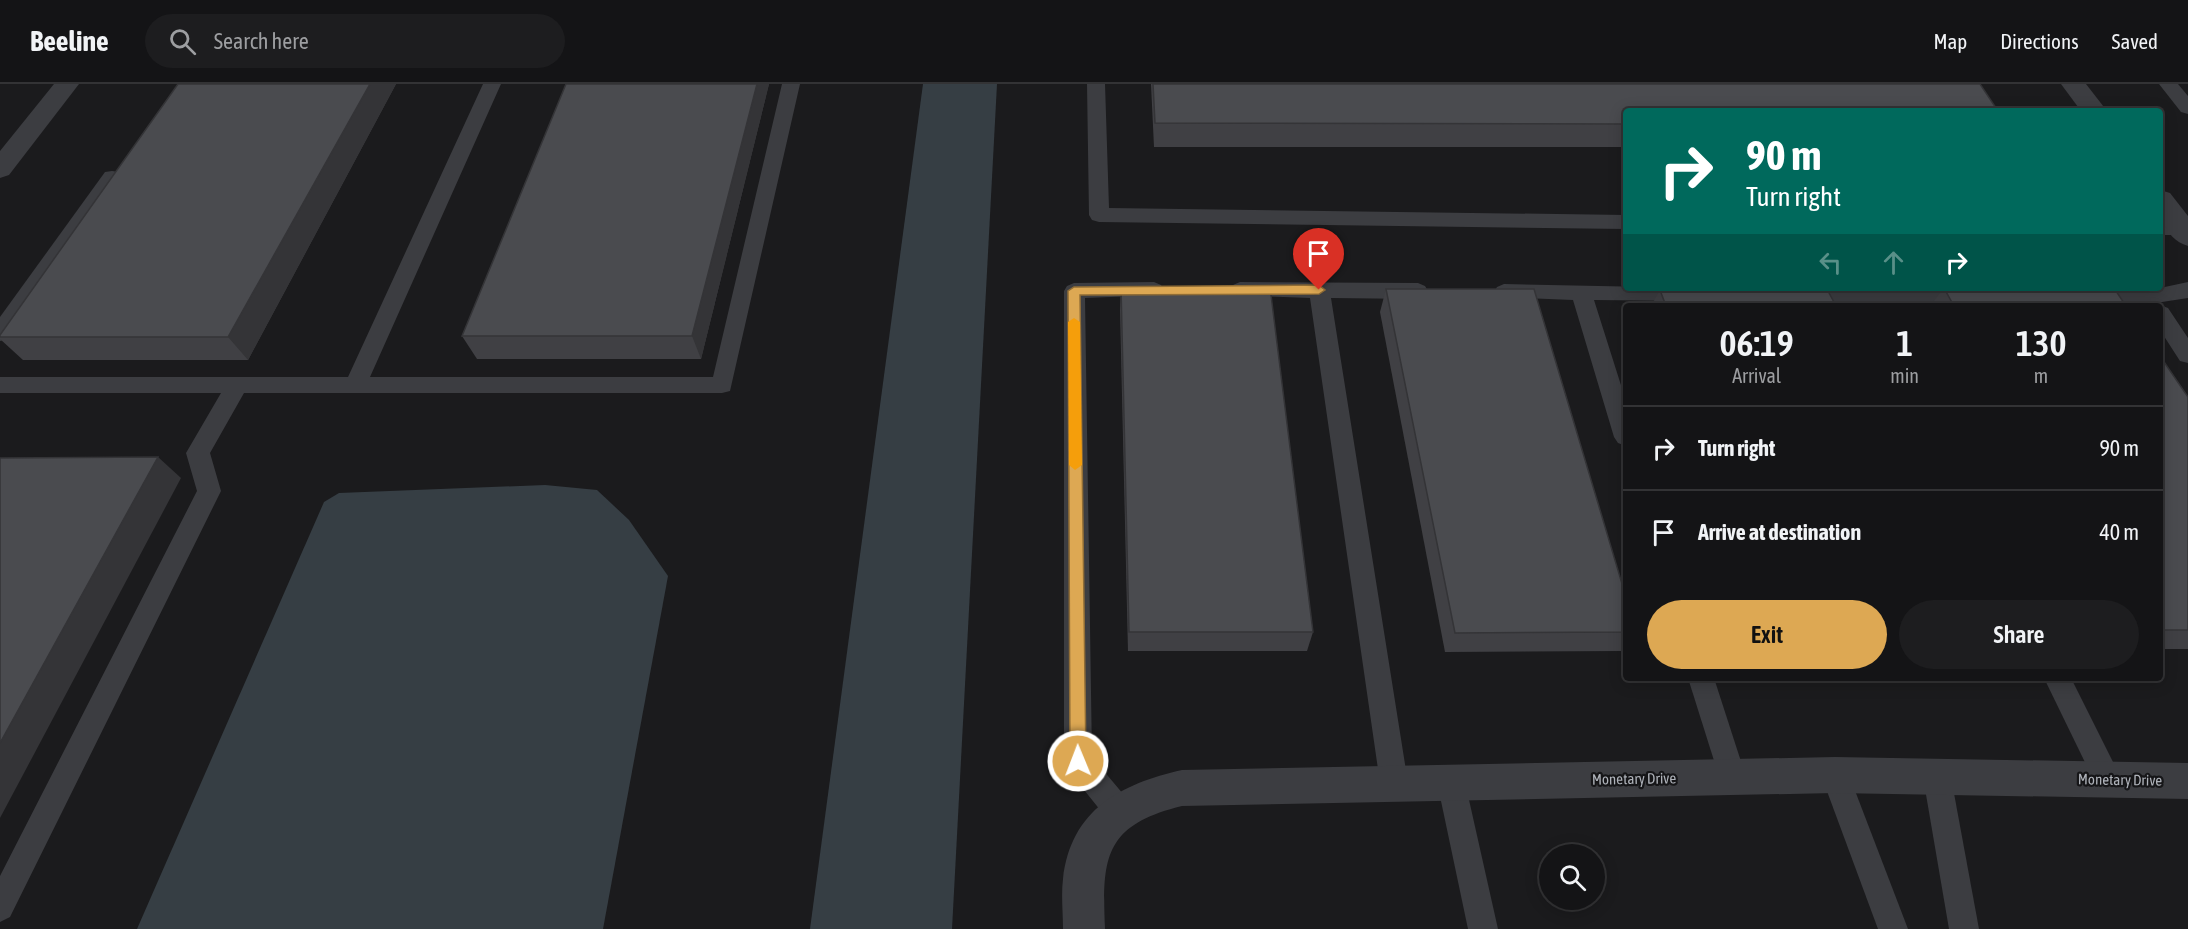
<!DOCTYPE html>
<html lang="en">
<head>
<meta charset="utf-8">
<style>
  body { margin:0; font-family:"Asap Condensed",sans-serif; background:#1d1d1f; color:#f1f3f6; height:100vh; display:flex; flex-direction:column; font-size:22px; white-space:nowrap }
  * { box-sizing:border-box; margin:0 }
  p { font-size:20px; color:#9d9ea1 }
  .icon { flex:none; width:33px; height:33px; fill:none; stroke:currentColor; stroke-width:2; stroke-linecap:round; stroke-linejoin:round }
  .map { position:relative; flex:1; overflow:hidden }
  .drawer { position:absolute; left:1623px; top:219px; width:540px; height:378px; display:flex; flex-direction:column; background:#141416; border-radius:6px; box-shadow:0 3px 15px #0003,0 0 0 2px #333335 }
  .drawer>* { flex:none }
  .top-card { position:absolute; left:1623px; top:24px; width:540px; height:183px; border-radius:6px; box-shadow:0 3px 15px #0003,0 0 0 2px #333335; background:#00695c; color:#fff; overflow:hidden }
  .fabs { position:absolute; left:1539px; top:760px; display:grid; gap:12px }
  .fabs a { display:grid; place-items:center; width:66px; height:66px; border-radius:50%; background:#141416; box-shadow:0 3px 15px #0003,0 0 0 2px #333335; font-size:30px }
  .pin { position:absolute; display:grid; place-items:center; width:51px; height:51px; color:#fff; margin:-62px -26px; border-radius:50% 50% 50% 0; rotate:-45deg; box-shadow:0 0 6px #0007 }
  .pin .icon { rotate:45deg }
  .me { position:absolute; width:66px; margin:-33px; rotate:359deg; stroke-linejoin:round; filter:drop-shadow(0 0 4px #0008) }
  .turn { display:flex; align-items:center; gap:21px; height:126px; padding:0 24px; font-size:27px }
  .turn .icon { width:78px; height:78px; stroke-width:2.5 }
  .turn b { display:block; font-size:42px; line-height:51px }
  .lanes { display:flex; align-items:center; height:57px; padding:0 24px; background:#0003; justify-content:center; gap:30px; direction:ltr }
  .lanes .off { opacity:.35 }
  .eta { display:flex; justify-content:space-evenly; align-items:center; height:102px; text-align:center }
  .eta b { font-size:36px; font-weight:600; line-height:42px }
  .primary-button { display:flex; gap:12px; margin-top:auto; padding:12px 24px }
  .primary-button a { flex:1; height:69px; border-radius:36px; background:#dda853; color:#111; font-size:24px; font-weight:600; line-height:69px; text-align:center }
  .primary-button a+a { background:#1d1d1f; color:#f1f3f6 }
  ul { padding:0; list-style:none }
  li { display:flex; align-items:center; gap:18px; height:84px; padding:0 24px; border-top:2px solid #333335 }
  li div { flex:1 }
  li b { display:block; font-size:22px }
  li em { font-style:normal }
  header { display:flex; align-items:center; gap:36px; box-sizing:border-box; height:84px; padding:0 30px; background:#141416; border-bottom:2px solid #333335 }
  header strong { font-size:28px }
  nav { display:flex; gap:33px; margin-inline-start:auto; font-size:21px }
  .search { width:420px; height:54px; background:#1d1d1f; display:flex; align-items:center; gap:15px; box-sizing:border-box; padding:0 21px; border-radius:33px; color:#9d9ea1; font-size:22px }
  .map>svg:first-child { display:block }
</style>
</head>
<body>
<header>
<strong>Beeline</strong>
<div class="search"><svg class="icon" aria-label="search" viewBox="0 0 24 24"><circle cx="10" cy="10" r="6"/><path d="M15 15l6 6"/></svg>Search here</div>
<nav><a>Map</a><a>Directions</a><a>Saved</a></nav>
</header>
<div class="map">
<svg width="2188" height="845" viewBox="0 0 2188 845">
  <rect width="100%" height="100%" fill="#1b1b1d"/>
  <g fill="#363e44">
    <path d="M923 0H997L952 845H810Z"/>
    <path d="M545 401 597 406 629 436 668 492 603 845H137L324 418 339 409Z"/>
  </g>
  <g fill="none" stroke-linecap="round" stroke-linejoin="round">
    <g fill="#3c3d41" fill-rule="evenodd">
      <path d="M483 0H501L370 293H713L782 0H800L730 307 722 309H244L210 369 221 407 10 833 0 838V792L197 407 186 369 221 309H0V293H348Z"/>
      <path d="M1087 0H1105L1109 124 1626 131V145L1099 138 1092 136 1089 131Z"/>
      <path d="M2159 0H2178L2188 12V30L2181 28Z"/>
      <path d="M112 87 119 88 122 93 119 98 8 255 0 257V233L105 88Z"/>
      <rect x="2160" y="137" width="28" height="14"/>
      <path d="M1154 198 1161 201 1164 206 1161 211 1085 214 1092 673 1129 717 1133 727 1129 737 1119 741 1109 737 1068 686 1064 677V207L1067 202 1074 199Z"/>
      <path d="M1240 198 1418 199 1425 202 1428 207 1425 212 1418 215 1331 214 1408 699 1404 708 1394 712 1384 708 1380 699 1310 214 1233 211 1230 206 1233 201Z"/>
      <path d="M2188 198V214L2149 220H2086L2079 217 2075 212 2079 207 2086 204H2160Z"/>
      <path d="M1504 200 1699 204 1702 209 1698 214 1691 217 1594 216 1626 317V362L1618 359 1614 353 1573 216 1497 213 1494 208 1497 203Z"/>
      <path d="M1796 204H1970L1977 207 1981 212 1977 217 1970 220 1798 219 1791 216 1787 211 1791 206Z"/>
      <path d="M2160 221 2168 224 2188 254V279L2180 277 2160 246V222H2158Z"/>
      <path d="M1688 594H1714L1746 693 1742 702 1732 706 1722 702Z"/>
      <path d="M2044 594H2071L2122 696 2118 705 2108 709 2098 705Z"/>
      <path d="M1835 678 1845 682 1849 691 1908 845H1878L1821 691 1825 682Z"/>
      <path d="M1937 680 1947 684 1951 693 1979 845H1949L1923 693 1927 684Z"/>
      <path d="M1451 685 1461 689 1465 698 1498 845H1468L1437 698 1441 689Z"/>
    </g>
    <g fill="#3c3d41" fill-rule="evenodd">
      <path d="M54 0H79L9 91 0 94V67Z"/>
      <path d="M2061 0H2086L2107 27H2081Z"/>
      <path d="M2160 106 2170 109 2188 132V162C2162 154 2160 129 2160 106Z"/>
      <path d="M1835 673 2188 679V715L1835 709 1182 722C1104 741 1102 774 1105 845H1063C1063 828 1061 811 1063 795 1071 725 1121 700 1182 686Z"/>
    </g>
  </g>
  <g fill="#404044">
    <path d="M178 0H396L248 276H23L0 255V251Z"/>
    <path d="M566 0H769L701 275H477L462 252Z"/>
    <path d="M1151 0H1980L1626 27V63H1154Z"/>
    <path d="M1121 203 1313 548 1307 567H1128L1120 226Z"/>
    <path d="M1944 204 2126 222H1930Z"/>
    <path d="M1386 205 1626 513V562L1622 567 1445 568 1380 228Z"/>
    <path d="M1660 206 1836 222H1651Z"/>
    <path d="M2160 272 2188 313V565H2160Z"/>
  </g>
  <g fill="#343437">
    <path d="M370 0H396L248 276 228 253Z"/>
    <path d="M757 0H769L701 275 692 252Z"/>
    <path d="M158 373 181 394 0 734V659Z"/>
  </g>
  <g fill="#4a4b4f" stroke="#343437" stroke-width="1.5">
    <path d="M178 0H370L228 253H0V251Z"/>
    <path d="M566 0H757L692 252H462Z"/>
    <path d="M1153 0H1980L1998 27H1626V40L1155 39Z"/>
    <path d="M1121 203H1270L1313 548H1129Z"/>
    <path d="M1944 204H2114L2126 222H1954Z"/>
    <path d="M1386 205H1534L1626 513V548L1455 549Z"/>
    <path d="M1660 206 1828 207 1836 222H1666Z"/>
    <path d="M2160 272 2188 313V546H2160Z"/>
    <path d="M158 373 0 659V374Z"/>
  </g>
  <path fill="#dda853" stroke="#906d36" stroke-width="1.5" d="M1319 201 1325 206 1319 210 1080 211 1086 677 1084 682 1078 685 1073 682 1070 677 1068 207 1074 203Z"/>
  <path fill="#f59e0b" d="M1074 234 1080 238 1082 381 1075 386 1069 381 1068 238Z"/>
  <g text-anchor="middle" stroke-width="4.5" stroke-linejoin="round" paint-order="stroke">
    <g font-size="15" fill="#afb3ba" stroke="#161618">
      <text transform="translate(1634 695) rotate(-1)" y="5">Monetary Drive</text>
      <text transform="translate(2120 696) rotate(1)" y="5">Monetary Drive</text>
    </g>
  </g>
</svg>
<div class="fabs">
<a><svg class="icon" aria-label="search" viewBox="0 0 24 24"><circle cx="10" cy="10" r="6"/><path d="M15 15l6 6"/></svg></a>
</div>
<div class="pin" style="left:1319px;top:206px;background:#d93025"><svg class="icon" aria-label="arrive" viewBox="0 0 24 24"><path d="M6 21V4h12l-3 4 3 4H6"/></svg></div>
<svg class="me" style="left:1078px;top:677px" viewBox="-20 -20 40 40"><circle r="17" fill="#dda853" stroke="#fff" stroke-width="3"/><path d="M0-11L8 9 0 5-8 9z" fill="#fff"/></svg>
<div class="top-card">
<div class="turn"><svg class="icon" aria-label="right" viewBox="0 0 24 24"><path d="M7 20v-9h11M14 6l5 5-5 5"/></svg><div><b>90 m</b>Turn right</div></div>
<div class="lanes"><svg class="icon off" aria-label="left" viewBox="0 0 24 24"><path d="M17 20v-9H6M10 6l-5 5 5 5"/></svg><svg class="icon off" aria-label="ahead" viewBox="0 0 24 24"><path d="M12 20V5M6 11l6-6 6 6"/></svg><svg class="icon" aria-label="right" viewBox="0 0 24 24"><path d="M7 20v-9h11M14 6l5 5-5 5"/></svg></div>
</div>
<section class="drawer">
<div class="eta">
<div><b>06:19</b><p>Arrival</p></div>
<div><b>1</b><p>min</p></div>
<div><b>130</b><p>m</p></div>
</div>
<ul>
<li><svg class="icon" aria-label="right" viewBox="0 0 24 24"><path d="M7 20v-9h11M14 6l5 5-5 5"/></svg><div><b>Turn right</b></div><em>90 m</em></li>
<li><svg class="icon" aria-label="arrive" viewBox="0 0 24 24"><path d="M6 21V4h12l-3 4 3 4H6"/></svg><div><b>Arrive at destination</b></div><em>40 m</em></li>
</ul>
<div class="primary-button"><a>Exit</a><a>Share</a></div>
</section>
</div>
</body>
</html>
